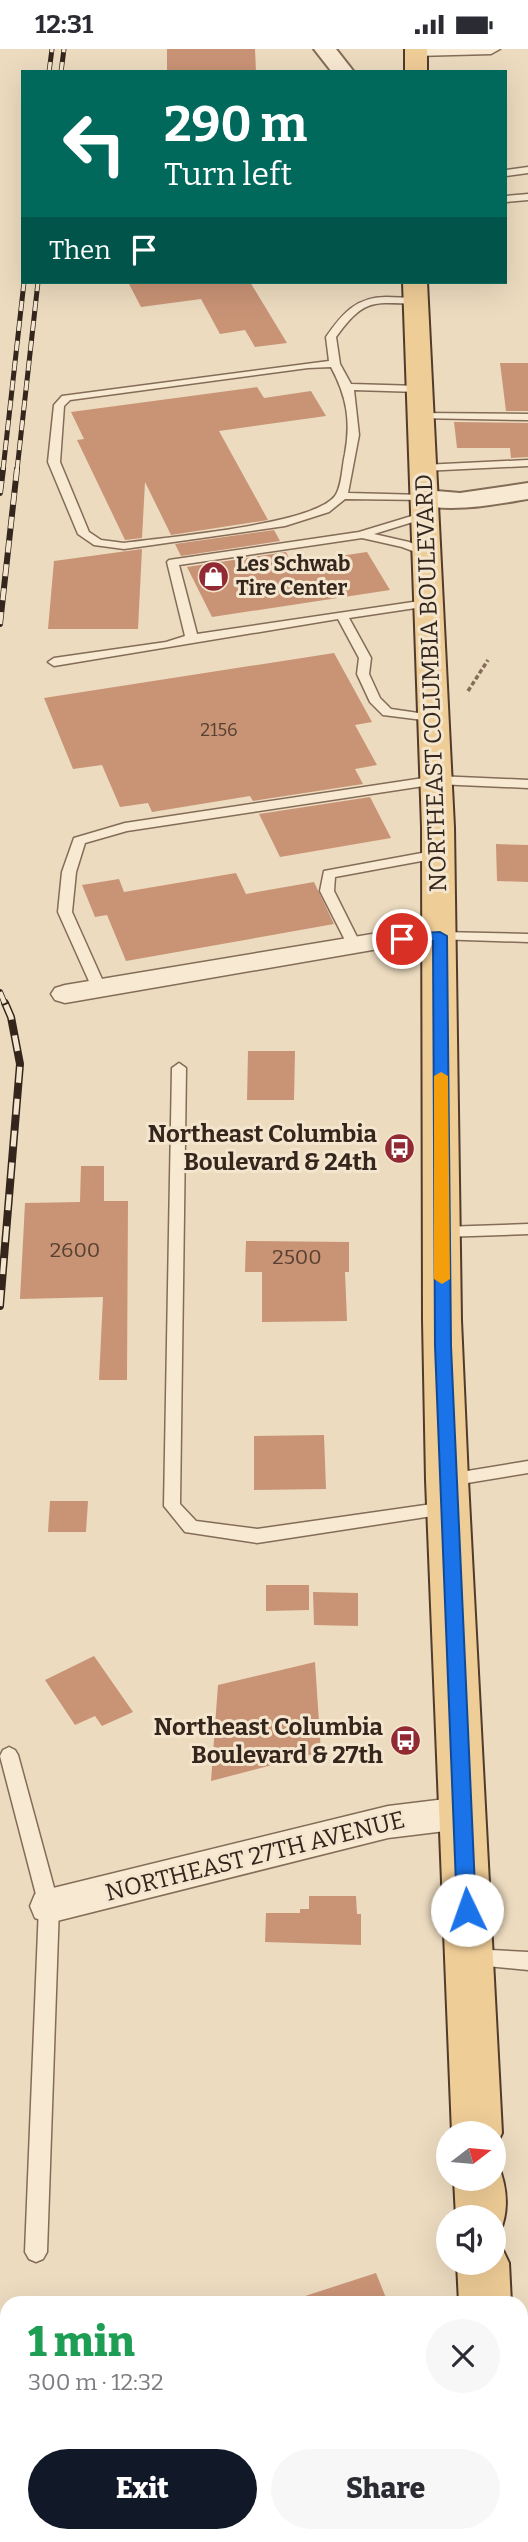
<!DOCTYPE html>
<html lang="en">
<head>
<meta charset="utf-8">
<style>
  body { margin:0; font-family:Bitter,serif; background:#f7f7f7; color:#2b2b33; height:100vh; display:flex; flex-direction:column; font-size:26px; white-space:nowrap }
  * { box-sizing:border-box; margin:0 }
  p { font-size:23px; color:#7c7c81 }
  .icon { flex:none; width:38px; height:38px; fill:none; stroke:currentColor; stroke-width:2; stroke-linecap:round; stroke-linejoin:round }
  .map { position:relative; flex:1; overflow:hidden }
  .details { position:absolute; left:0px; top:2247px; width:528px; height:247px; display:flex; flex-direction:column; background:#fff; border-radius:21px 21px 0 0; box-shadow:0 7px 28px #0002 }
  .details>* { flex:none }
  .banner { position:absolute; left:21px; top:21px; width:486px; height:214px; border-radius:0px; box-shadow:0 7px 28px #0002; background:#00695c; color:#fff; overflow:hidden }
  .needle { width:46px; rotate:74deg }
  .controls { position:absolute; left:436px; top:2072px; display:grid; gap:14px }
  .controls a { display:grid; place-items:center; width:70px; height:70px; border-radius:50%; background:#fff; box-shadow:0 7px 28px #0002; font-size:35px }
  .pin { position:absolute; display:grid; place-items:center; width:60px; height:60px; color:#fff; margin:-30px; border:4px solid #fff; border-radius:50%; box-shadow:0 2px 7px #0007 }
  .me { position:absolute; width:77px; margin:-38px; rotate:357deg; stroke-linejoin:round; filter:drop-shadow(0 0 5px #0008) }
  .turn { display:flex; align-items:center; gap:24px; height:147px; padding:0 28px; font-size:32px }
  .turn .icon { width:91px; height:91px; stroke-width:2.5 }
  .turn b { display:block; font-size:49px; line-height:60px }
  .then { display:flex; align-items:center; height:66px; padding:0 28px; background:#0003; gap:14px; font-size:26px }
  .round { display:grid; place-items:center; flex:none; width:74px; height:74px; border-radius:37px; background:#f7f7f7 }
  .headline { display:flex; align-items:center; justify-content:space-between; height:119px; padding:0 28px }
  h1 { font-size:42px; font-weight:800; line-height:52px; color:#1e9e55 }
  .action { display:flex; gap:14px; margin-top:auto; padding:14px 28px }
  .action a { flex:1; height:80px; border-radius:42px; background:#111827; color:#fff; font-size:28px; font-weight:800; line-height:80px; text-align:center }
  .action a+a { background:#f7f7f7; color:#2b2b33 }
  .status { display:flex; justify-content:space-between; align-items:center; height:49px; padding:0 35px; background:#fff; direction:ltr }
  .status svg { height:19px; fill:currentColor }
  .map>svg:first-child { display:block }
</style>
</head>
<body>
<div class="status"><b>12:31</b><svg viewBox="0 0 49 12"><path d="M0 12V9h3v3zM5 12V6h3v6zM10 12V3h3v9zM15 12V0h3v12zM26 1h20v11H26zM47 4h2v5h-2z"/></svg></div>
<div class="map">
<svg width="528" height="2493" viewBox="0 0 528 2493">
  <rect width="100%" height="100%" fill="#ecdbbf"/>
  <g fill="#c99376">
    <path d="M167 0H255L256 23H167Z"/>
    <path d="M128 233H250L287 294 255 298 245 281 220 285 201 250 141 258Z"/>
    <path d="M500 314H528V362H506Z"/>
    <path d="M257 338 264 349 311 342 326 367 219 382 268 471 171 486 145 433 142 489 125 491 77 391 84 390 71 363Z"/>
    <path d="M454 373 528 374V408L511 409 510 399H457Z"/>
    <path d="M274 481 280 492 181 507 175 495Z"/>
    <path d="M142 500 138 580H48L54 512Z"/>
    <path d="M286 503 292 514 367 503 390 541 212 568 187 518Z"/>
    <path d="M334 604 372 673 355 676 377 716 355 720 363 735 253 752 250 747 152 763 148 754 120 758 102 716 73 720 44 649Z"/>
    <path d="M370 748 391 789 280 808 259 765Z"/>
    <path d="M496 795 528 796V833L497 832Z"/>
    <path d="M236 824 246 845 314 833 334 875 126 912 107 866 95 868 82 836 119 830 124 843Z"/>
    <path d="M248 1002H295L294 1051H247Z"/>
    <path d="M81 1117H104V1152H128L127 1331H99L103 1248 20 1250 25 1154 80 1153Z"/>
    <path d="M246 1192 349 1193V1223H345L347 1272 262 1273V1223H245Z"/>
    <path d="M324 1386 326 1440 254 1441V1387Z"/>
    <path d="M50 1452H88L86 1483H48Z"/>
    <path d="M266 1536H309V1561L266 1562Z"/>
    <path d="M313 1543 358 1544V1577L314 1576Z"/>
    <path d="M94 1607 133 1663 102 1677 95 1667 75 1676 45 1631Z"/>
    <path d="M315 1613 321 1703 211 1732 218 1636Z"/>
    <path d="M309 1847H356L357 1865H361V1896L265 1893 266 1864H300V1860H309Z"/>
    <path d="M376 2224 388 2254H300L299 2249Z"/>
  </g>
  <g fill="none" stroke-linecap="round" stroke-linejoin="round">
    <defs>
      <g id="service">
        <path d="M528 118V124L506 127V121Z"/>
        <path d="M528 145V151L506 153V147Z"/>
        <path d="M386 248 416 249 421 252 416 255C371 253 364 250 336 288L340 315 351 335 419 337 424 340 419 343 354 341 359 386 348 444 424 446 430 449 428 451 345 450 329 463 285 477 124 500 94 496 78 485 48 413 54 356 62 347 329 312 326 288C342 265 356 248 386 248ZM331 318C347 348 351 372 345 405 342 417 342 438 335 447 313 476 165 488 124 494L101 491 89 483 60 413 64 357 70 351 308 319Z"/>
        <path d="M420 364 528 365V371L416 369 415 367Z"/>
        <path d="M528 411V417L423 422 417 419 423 416Z"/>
        <path d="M425 463 431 466 429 468 374 485 409 493 430 502V506L426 507 402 498 362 489 179 516 197 585 433 550 435 553 429 557 349 569 371 609 369 625 380 649 391 660 439 667V673L383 666 370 653 357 625 359 609 338 570 54 617 48 613 54 609 166 593 185 587 167 513 169 511 359 483Z"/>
        <path d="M437 727 528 731V739L437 735 127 782 85 794 76 823 72 863 106 939 99 943 92 939 58 863 62 823 74 789 125 774Z"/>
        <path d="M438 801 445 805 443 808 335 828 334 842 361 896 359 899H349L320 842 324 822Z"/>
        <path d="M440 883 528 885V893L435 890 433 887 435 884Z"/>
        <path d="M179 1014 186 1019 180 1455 196 1472 257 1480 446 1453 452 1454 454 1459 452 1464 257 1494 185 1483 164 1457 172 1019Z"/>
        <path d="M528 1175V1185L442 1188 434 1183 442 1178Z"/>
        <path d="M528 1412V1424L449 1437 443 1435 441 1431 443 1427 449 1425Z"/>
        <path d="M9 1698 15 1701 18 1706 59 1857 47 2203 43 2210 36 2213 29 2210 25 2203 39 1857 0 1707 3 1701Z"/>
        <path d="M472 1900 528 1903V1921L465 1915 462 1909 465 1903Z"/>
        <path d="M218 2487H240L242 2493H220Z"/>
      </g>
      <g id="minor">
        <path d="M409 0H500L491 5 416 7 410 6Z"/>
        <path d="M440 879 450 881 454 887 450 893 384 899 65 954 55 951 51 945 55 939 65 936 384 883Z"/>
        <path d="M462 1748 475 1753 481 1764 475 1775 462 1780 388 1789 49 1874 35 1869 30 1857 35 1845 49 1840 388 1757Z"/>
      </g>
      <g id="tertiary">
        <path d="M314 0H336L354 23H332Z"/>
        <path d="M528 434V450C490 456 452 464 414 455L410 449 414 443 424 441 460 444Z"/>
      </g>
      <g id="primary">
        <rect x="405" y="0" width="22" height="23"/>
        <path d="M403 233H427L454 778 461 1271 468 1431 502 2084 494 2101V2084H452L426 1431 423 1271 422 778Z"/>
        <path d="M494 2112 497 2113C507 2137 510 2161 499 2185L494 2187V2168H456L454 2130H494Z"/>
        <path d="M494 2194 501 2197 509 2214 511 2254H459L457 2214H494Z"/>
        <path d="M522 2484 524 2493H468L467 2487H522Z"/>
      </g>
    </defs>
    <use href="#service" stroke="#846c58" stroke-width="3"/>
    <use href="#minor" stroke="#846c58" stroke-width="3"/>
    <use href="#tertiary" stroke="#846c58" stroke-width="4"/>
    <use href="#primary" stroke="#513b2d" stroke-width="4"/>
    <path stroke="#846c58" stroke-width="3.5" stroke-dasharray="4.5 2.5" stroke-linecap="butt" d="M468 642 488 611"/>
    <use href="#service" fill="#f7e9d2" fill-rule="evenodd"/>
    <use href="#minor" fill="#f7e9d2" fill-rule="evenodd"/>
    <use href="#tertiary" fill="#f7e9d2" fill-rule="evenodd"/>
    <use href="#primary" fill="#efcd97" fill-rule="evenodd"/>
    <defs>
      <g id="rail-far2">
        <path d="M49 23 52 0"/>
        <path d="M61 23 64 0"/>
        <path d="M3 421 24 233"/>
        <path d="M17 421 38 233"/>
      </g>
      <g id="rail-far1">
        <path d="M0 444 3 420"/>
        <path d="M0 575 17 420"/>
        <path d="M0 943 5 955"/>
      </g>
      <path id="rail" d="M0 1257 20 1015 11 968 5 954"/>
    </defs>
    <use href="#rail-far2" stroke="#34261c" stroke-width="5"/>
    <use href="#rail-far1" stroke="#34261c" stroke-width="6"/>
    <use href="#rail" stroke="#34261c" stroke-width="8"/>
    <use href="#rail-far2" stroke="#f4e6ce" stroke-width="3.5" stroke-dasharray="10" stroke-linecap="butt"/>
    <use href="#rail-far1" stroke="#f4e6ce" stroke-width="4.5" stroke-dasharray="12" stroke-linecap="butt"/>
    <use href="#rail" stroke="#f4e6ce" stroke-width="5" stroke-dasharray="16" stroke-linecap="butt"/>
  </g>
  <path fill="#1a73e8" stroke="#114b97" stroke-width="2" d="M440 883 447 887 451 1297 476 1861 474 1867 467 1869 460 1867 457 1861 435 1297 433 892 402 894 395 890 402 885Z"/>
  <path fill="#f59e0b" d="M441 1023 448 1027 450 1230 442 1235 434 1230V1027Z"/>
  <defs>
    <symbol id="shop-disc" viewBox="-11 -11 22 22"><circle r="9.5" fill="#912a32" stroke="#f4e6ce"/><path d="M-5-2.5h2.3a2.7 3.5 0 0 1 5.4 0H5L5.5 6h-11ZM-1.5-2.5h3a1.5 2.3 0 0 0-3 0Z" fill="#fff"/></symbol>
    <symbol id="bus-disc" viewBox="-11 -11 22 22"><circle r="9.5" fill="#912a32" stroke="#f4e6ce"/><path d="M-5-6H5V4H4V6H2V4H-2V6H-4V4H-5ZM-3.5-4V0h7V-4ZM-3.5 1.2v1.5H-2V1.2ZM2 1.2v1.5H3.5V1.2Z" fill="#fff"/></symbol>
  </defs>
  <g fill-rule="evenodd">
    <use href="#shop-disc" x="196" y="510" width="35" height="35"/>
    <use href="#bus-disc" x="382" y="1082" width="35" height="35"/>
    <use href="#bus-disc" x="388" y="1674" width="35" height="35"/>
  </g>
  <g text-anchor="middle" stroke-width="6" stroke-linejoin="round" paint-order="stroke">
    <g font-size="18" fill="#594132">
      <text x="219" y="687">2156</text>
    </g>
    <g font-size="21" font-weight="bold" fill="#34261c" stroke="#f4e6ce" text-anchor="start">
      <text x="236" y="522">Les Schwab<tspan x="236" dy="24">Tire Center</tspan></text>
    </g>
    <g font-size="21" fill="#594132">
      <text x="75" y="1208">2600</text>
      <text x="297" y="1215">2500</text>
    </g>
    <g font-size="24" fill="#34261c" stroke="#f4e6ce">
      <text transform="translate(431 634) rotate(-92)" y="8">NORTHEAST COLUMBIA BOULEVARD</text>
      <text transform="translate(255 1807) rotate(-14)" y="8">NORTHEAST 27TH AVENUE</text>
    </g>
    <g font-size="24" font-weight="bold" fill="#34261c" stroke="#f4e6ce" text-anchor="end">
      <text x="377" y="1093">Northeast Columbia<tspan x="377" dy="28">Boulevard &amp; 24th</tspan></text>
      <text x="383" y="1686">Northeast Columbia<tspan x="383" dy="28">Boulevard &amp; 27th</tspan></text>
    </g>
  </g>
</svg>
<div class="controls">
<a><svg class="needle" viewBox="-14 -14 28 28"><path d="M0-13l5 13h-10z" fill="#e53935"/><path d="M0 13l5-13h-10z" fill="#7c7c81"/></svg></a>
<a><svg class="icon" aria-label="sound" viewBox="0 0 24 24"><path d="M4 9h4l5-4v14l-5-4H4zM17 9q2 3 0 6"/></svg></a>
</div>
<div class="pin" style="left:402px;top:890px;background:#d93025"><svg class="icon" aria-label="arrive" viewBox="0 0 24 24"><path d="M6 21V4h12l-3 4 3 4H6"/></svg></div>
<svg class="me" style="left:467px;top:1861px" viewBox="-20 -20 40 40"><circle r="19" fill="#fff"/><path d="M0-13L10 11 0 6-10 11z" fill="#1a73e8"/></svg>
<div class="banner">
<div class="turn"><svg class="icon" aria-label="left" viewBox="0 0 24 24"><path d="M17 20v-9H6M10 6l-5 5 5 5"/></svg><div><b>290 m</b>Turn left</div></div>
<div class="then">Then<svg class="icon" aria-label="arrive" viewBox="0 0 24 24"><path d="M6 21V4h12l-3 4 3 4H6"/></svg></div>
</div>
<section class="details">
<div class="headline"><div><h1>1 min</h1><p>300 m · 12:32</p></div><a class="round"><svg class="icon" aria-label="close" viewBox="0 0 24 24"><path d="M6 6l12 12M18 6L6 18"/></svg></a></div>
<div class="action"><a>Exit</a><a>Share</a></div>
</section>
</div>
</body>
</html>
